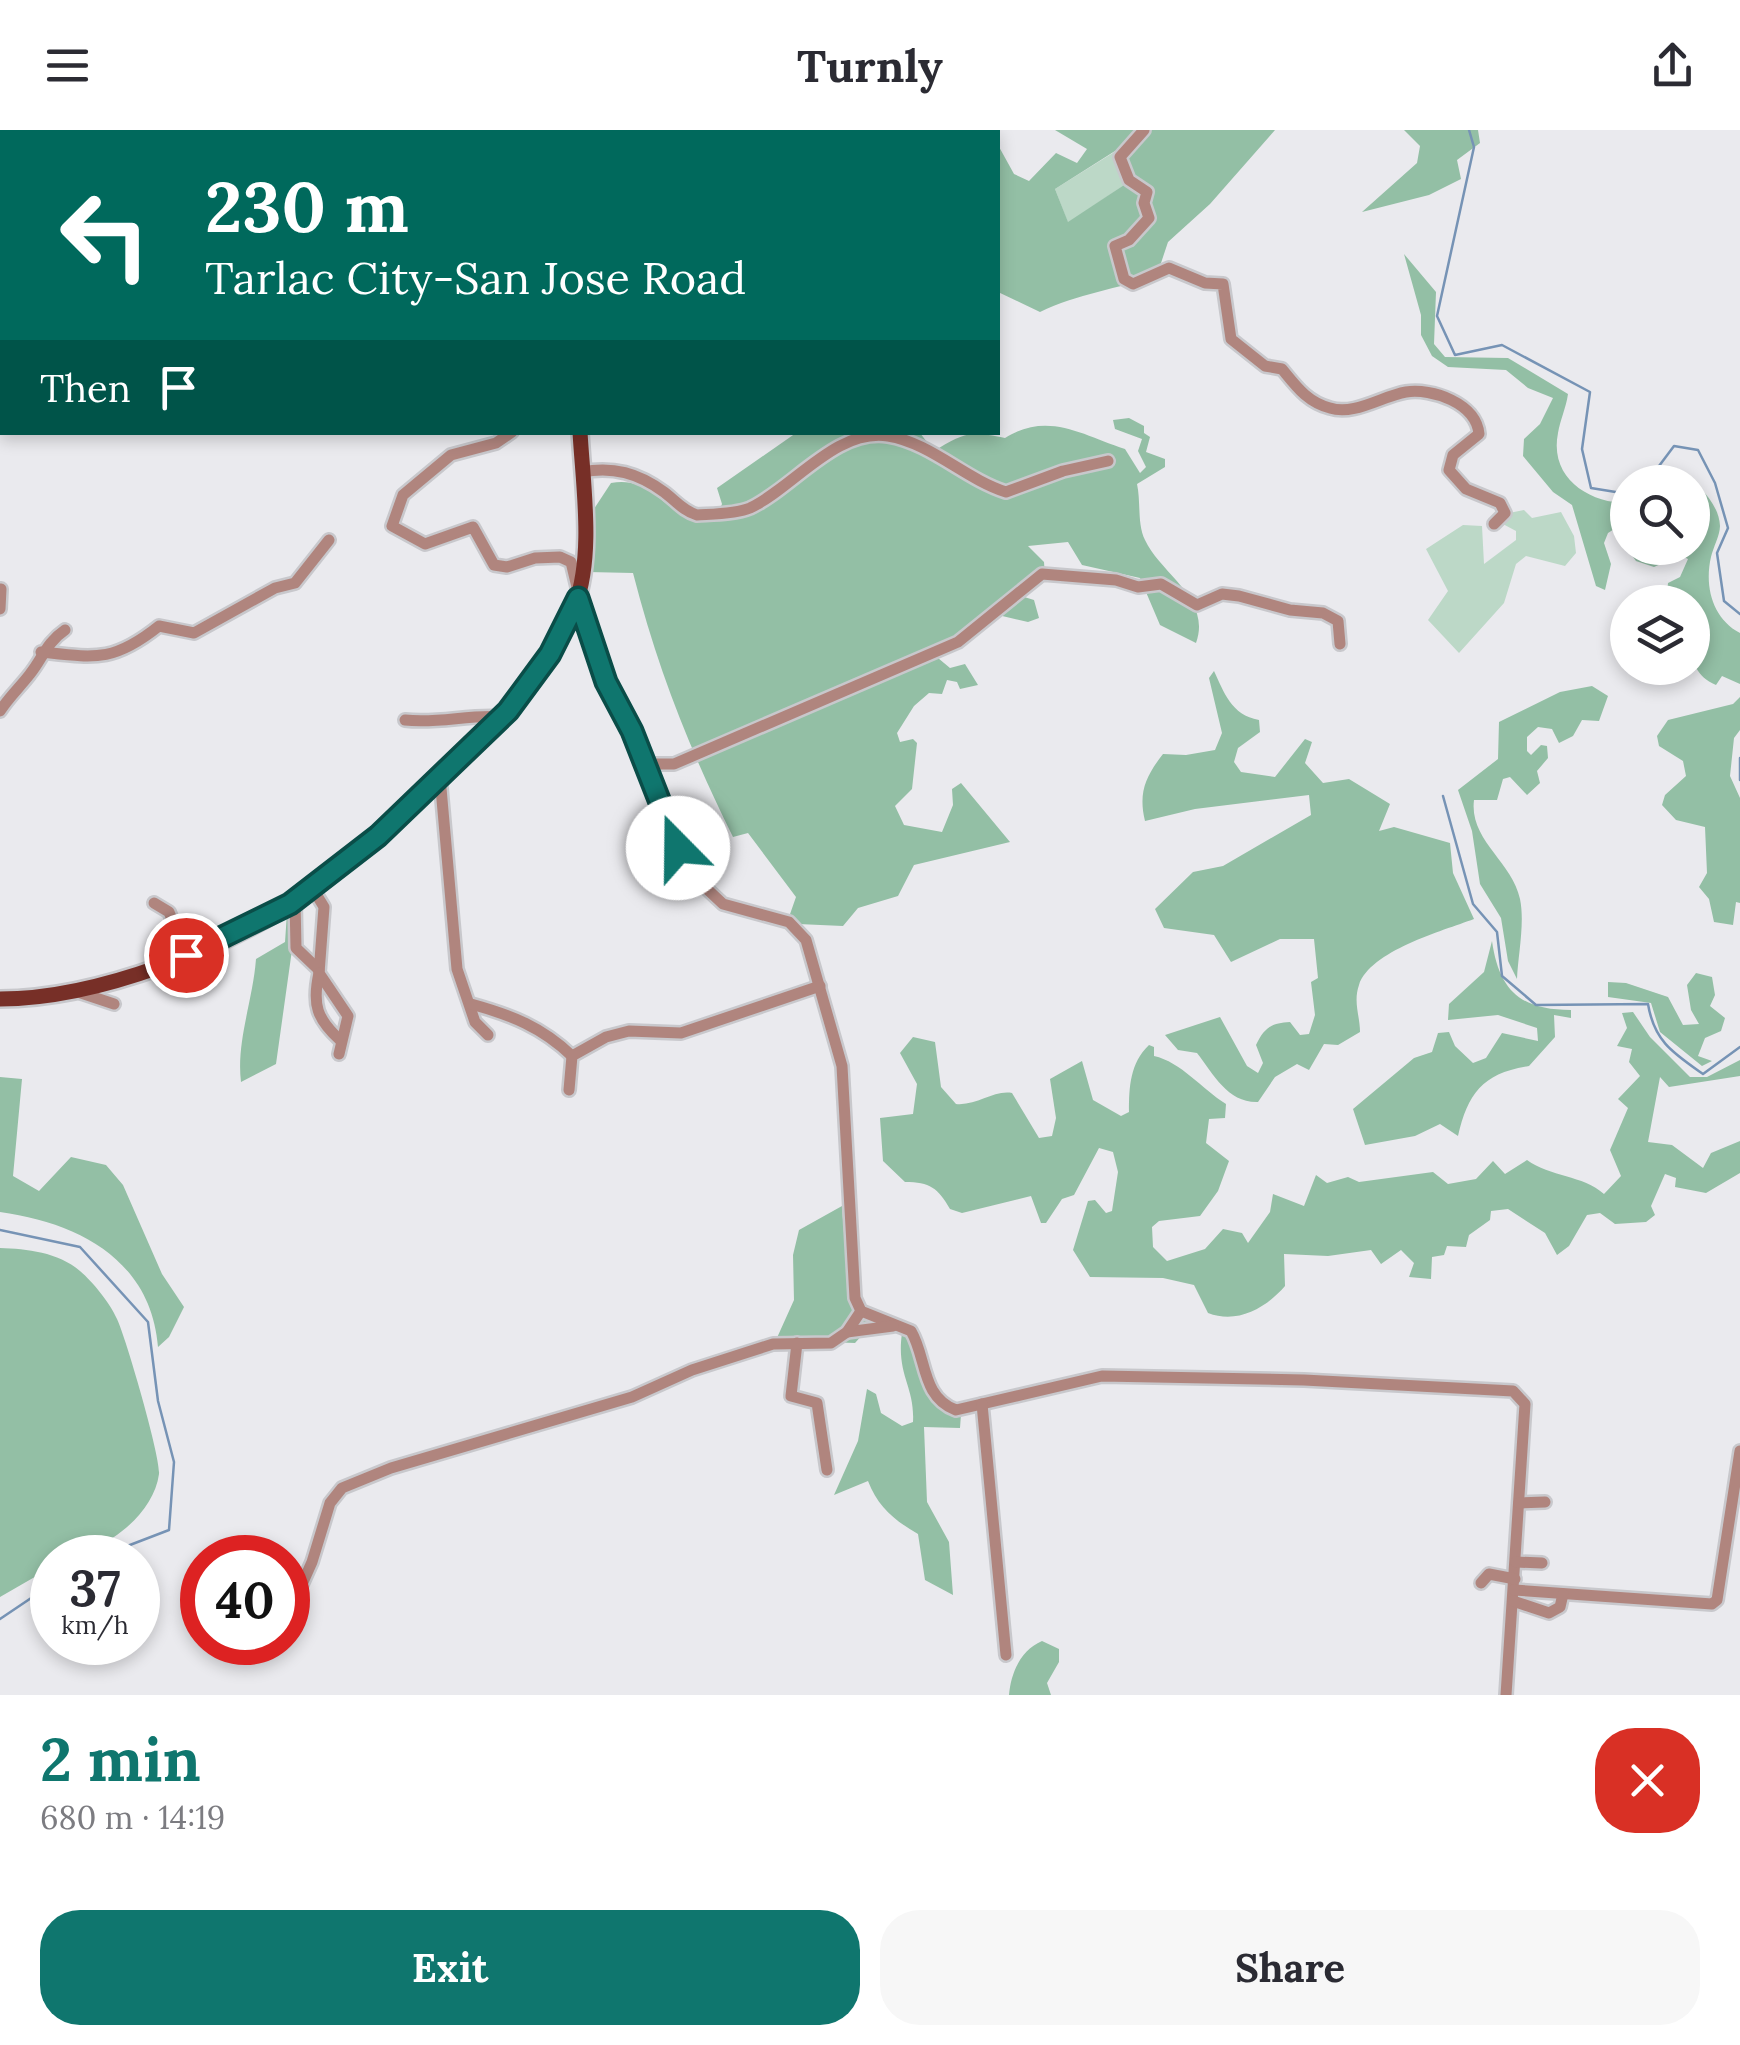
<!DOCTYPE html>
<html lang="en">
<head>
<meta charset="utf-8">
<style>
  body { margin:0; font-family:Lora,serif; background:#f7f7f7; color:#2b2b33; height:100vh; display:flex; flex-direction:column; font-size:38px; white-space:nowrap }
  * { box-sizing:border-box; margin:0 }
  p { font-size:32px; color:#7c7c81 }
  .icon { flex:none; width:55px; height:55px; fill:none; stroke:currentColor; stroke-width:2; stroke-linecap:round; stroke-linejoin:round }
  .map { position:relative; height:1565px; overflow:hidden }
  .details { display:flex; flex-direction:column; background:#fff; flex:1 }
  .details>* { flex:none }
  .hud { position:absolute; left:0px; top:0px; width:1000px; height:305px; box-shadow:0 5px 15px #0003; background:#00695c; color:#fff; overflow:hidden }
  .tools { position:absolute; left:1610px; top:335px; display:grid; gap:20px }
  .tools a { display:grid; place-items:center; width:100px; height:100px; border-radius:50%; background:#fff; box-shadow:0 5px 15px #0003; font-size:50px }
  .speed { position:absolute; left:30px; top:1405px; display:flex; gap:20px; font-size:50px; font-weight:700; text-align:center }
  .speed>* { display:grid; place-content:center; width:130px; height:130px; border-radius:50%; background:#fff; box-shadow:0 5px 15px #0003; line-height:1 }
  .speed small { font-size:25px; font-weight:400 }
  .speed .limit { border:15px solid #d22; background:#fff; color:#111 }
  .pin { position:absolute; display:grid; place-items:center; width:85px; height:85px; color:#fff; margin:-42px; border:5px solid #fff; border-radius:50%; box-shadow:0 2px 10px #0007 }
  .me { position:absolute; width:110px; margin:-55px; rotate:338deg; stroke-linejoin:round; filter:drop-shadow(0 0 8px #0008) }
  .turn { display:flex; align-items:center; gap:35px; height:210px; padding:0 40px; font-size:45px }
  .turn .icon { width:130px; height:130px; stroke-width:2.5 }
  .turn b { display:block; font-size:70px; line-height:85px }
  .then { display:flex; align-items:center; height:95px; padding:0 40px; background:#0003; gap:20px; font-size:38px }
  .round { display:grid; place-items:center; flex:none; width:105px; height:105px; border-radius:40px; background:#f7f7f7 }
  .summary { display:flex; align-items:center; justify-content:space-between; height:170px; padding:0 40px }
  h1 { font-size:60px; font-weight:700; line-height:75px; color:#0f766e }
  .button { display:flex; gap:20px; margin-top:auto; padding:20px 40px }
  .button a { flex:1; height:115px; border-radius:40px; background:#0f766e; color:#fff; font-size:40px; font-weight:700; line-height:115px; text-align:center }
  .button a+a { background:#f7f7f7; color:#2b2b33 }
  header { display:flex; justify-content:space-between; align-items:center; height:130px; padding:0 40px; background:#fff; font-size:45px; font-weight:700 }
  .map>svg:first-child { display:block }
</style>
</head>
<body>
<header><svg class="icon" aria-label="menu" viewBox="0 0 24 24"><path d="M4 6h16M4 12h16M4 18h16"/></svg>Turnly<svg class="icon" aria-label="share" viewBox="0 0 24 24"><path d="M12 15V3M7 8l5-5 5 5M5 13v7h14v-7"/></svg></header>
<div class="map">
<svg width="1740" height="1565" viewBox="0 0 1740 1565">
  <rect width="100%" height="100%" fill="#eaeaee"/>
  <g fill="#bcd8c7">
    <path d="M1116 21 1127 53 1068 93 1055 59Z"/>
    <path d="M1524 380 1532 388 1561 382 1574 406 1576 423 1565 436 1526 426 1516 434 1504 473 1459 523 1428 490 1448 461 1426 419 1463 395 1482 396 1484 434 1516 410V401L1501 393 1509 383Z"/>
  </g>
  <g fill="#93bfa5" fill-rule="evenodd">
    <path d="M1055 0H1275L1210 74 1168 112 1157 145C1118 159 1077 164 1040 182L998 162V15L1014 44 1029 51 1056 23 1077 33 1087 19ZM1115 21 1127 53 1068 92 1055 59Z"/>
    <path d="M1404 0H1478L1480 13 1457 30 1461 49 1429 65 1362 82 1417 33 1420 16Z"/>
    <path d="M1404 124 1436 162 1434 214 1445 227 1508 228 1568 264C1566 278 1560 290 1558 303 1549 348 1589 373 1627 373V391L1608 403 1604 413 1611 434 1605 460 1596 456 1572 375 1553 362 1523 326 1524 309 1540 294 1553 268 1528 258 1506 240 1448 237 1432 226 1421 205V185Z"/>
    <path d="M1129 288 1144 296V303L1150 307 1146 322 1165 329V337L1137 354C1141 372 1137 394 1145 410 1160 443 1212 469 1196 513L1160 495 1140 448 1082 435 1068 412 1028 416 1044 432 1045 446 1021 466 1034 470 1039 488 1028 492 998 485 966 514 938 528 950 538 965 534 978 555 960 559 957 552 947 550 942 564 929 563 914 576 897 603 900 612 913 609 917 613 912 659 895 676 904 695 942 702 953 675 952 659 961 653 1010 712 914 735 898 766 858 778 843 796 798 794 789 787 796 767 748 703 733 707C689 618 658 540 633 443L588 442 590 385 611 353C660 344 666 399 717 386L722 374 717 358 796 303H920L930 316 939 318C969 300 974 302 1005 308 1048 281 1082 305 1125 319L1140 343 1146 337 1138 321 1142 309 1115 299 1113 290Z"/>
    <path d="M1678 339C1696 353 1719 372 1720 396 1720 405 1713 418 1711 427 1704 457 1713 489 1740 503V554L1722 546 1716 555C1689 543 1692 523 1693 496L1702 491C1696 470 1684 473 1667 463L1668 453 1680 447 1688 429 1680 425 1654 437 1636 431 1626 417 1627 410 1628 418H1692V352H1653L1667 340Z"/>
    <path d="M1214 541C1224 562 1231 585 1259 590L1260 602 1238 618 1234 632 1241 642 1275 647 1305 609 1312 612 1305 633 1323 653 1349 649 1390 674 1379 701 1394 697 1450 713 1453 743 1474 789C1442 801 1370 821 1359 855 1353 872 1360 886 1360 902L1338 915 1324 914 1309 940 1297 934 1275 947 1258 972C1228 973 1214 945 1197 923L1178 920 1165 905 1220 887 1247 936 1258 943 1263 933 1256 915C1264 898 1271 893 1290 892L1300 905 1309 904 1315 885 1311 852 1318 848 1314 809H1280L1231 832 1214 805 1164 798 1155 779 1193 742 1223 736 1311 685 1309 665 1195 679 1145 691C1138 662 1146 646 1163 624L1186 625 1215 620 1222 603 1209 548Z"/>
    <path d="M1592 556 1608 566 1599 591 1582 590 1573 606 1559 613 1552 599 1538 597 1527 607V621L1531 625 1541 615 1547 616 1548 628 1537 641 1540 653 1527 665 1510 647 1503 649 1497 670H1474C1469 710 1512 731 1520 769 1525 793 1518 825 1517 849L1508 831 1501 788 1480 754 1472 701 1458 660 1498 629 1499 592 1560 562Z"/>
    <path d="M1740 567V600L1734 608 1730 646 1740 668V773L1736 772 1733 795 1714 792 1709 769 1699 757 1707 743 1705 697 1676 690 1662 675 1665 665 1686 646 1683 631 1659 616 1657 606 1668 590 1733 574Z"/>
    <path d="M298 777 276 934 241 952C236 912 253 870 256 829L285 812 287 783Z"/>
    <path d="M1492 811C1499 860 1520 880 1571 880V888L1554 885 1555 907 1529 936C1483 943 1468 963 1458 1006L1440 994 1415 1006 1365 1015 1353 979 1414 928 1432 922 1438 903 1449 902 1455 916 1473 933 1486 928 1502 903 1538 911 1537 898 1498 885 1448 890 1449 874 1484 842Z"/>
    <path d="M1696 843 1712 847 1715 865 1710 876 1725 888 1721 901 1705 908 1698 926 1712 931 1702 936 1660 902 1651 873 1608 867V852L1626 853 1668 867 1683 895 1699 894 1691 880 1687 855Z"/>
    <path d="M1633 882 1650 907 1690 947H1707L1740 930V946L1669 957 1660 947 1648 1012 1672 1015 1703 1038 1711 1023 1740 1011V1043L1706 1063 1675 1057 1676 1048 1665 1044 1651 1076 1655 1085 1646 1092 1615 1094 1600 1083 1587 1085 1569 1116 1557 1125 1545 1103 1508 1079 1491 1081 1490 1090 1469 1105 1466 1117 1447 1116 1444 1125 1432 1127 1431 1149 1409 1147 1414 1133 1401 1120 1381 1134 1371 1120 1328 1126 1284 1124 1285 1156C1265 1179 1237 1194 1208 1183L1194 1155 1163 1148 1090 1147 1073 1120 1088 1071 1095 1070 1106 1083 1112 1081 1118 1042 1113 1022 1099 1018 1074 1065 1062 1069 1046 1093H1041L1031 1066 962 1083 950 1079C938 1058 930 1052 905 1052L883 1031 880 988 913 984 917 954 900 923 913 907 935 912 941 957 956 974C977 976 993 960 1012 963L1039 1008 1052 1006 1056 988 1050 949 1082 931 1093 970 1121 986 1129 982C1129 957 1130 933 1149 915L1154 917V926C1181 932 1202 959 1226 974L1225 988 1209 989 1206 1013 1229 1031 1218 1061 1200 1086 1159 1091 1152 1097 1153 1117 1167 1131 1205 1119 1223 1099 1242 1103 1248 1113 1270 1082 1273 1064 1304 1076 1316 1045 1327 1053 1348 1047 1359 1052 1433 1042 1448 1054 1476 1049 1493 1031 1505 1044 1527 1030C1550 1047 1583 1045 1604 1064L1621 1046 1610 1020 1628 978 1618 969 1640 946 1629 932 1632 919 1617 916 1627 898 1622 883Z"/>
    <path d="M0 947 22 949 13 1046 39 1061 71 1027 106 1035 123 1055 162 1144 184 1177 169 1207 158 1217C151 1130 79 1093 0 1082Z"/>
    <path d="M842 1076 849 1170 856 1184 873 1193 855 1213 776 1210 794 1170 793 1125 799 1100Z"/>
    <path d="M0 1118C27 1119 58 1122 80 1141 93 1152 110 1173 117 1189 126 1208 161 1328 159 1344 153 1389 96 1428 52 1428V1437L0 1467Z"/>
    <path d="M902 1203 910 1211 934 1272 961 1284 960 1298 924 1297 927 1372 949 1412 953 1465 925 1450 918 1404C894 1390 878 1377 868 1351L834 1365 858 1311 867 1259 876 1264 881 1283 902 1296 913 1292C915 1256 896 1245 902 1203Z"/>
    <path d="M1042 1511 1059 1519V1532L1047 1553 1051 1565H1009C1011 1542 1021 1520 1042 1511Z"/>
  </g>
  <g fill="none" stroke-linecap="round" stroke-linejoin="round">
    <g stroke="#7693b5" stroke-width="2.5">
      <path d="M1469 0 1474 17 1437 186 1455 225 1502 215 1590 262 1582 319 1591 358 1628 364"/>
      <path d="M1647 352 1674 316 1698 320 1715 353 1728 398 1717 423 1724 471 1740 484"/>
      <path d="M1740 628V650"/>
      <path d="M1443 666 1473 774 1497 802 1502 846 1536 875 1648 874C1654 911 1673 923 1703 944L1740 917"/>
      <path d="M0 1100 80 1117 148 1192 158 1271 174 1332 169 1400 96 1428"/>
      <path d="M0 1489 52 1454"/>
    </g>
    <defs>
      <g id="minor">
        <path d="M1144 0 1120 27 1129 50 1147 62 1144 73 1149 88 1129 110 1115 116 1124 149 1133 154 1169 138 1205 153 1223 154 1231 209 1265 236 1282 239C1296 256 1307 272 1330 278 1354 286 1382 266 1406 262 1432 258 1476 273 1479 304L1453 325 1449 340 1466 359 1500 373 1505 383 1494 394"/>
        <path d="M512 302 496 313 451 325 403 365 392 396 425 414 473 397 494 435 507 437 535 428 560 427 571 432 577 457"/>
        <path d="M582 342C613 336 638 343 664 362 675 370 683 381 697 385 712 384 736 384 750 378 793 358 836 298 888 306 931 313 965 349 1006 362L1063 341 1108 331"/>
        <path d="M577 469 606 552 632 601 691 744 723 774 789 792 806 810 842 936 855 1168 861 1181 911 1201C927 1228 921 1267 956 1280L1102 1246 1304 1250 1513 1261 1525 1274 1506 1565"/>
        <path d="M0 479 1 459"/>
        <path d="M41 522C96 528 114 532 159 496L194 503 275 458 295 453 329 410"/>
        <path d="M0 581C9 567 20 557 30 544 43 528 46 513 65 500"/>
        <path d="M405 590C439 594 469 584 503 587"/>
        <path d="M645 634H674L958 512 1042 444 1116 450 1138 457 1161 454 1197 475 1222 464 1239 466 1290 480 1323 483 1338 491 1340 514"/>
        <path d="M440 647 457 839 475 892 488 905"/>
        <path d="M313 759 324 777 319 843 348 886 339 924"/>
        <path d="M295 771 296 818 319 840"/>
        <path d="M154 773 169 782 186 825"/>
        <path d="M319 843C312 875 317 889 340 910"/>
        <path d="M81 863 114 874"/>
        <path d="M471 874C511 885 542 897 572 926"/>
        <path d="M569 960 572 926 606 907 629 901 681 903 820 856"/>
        <path d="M847 1202 893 1196"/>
        <path d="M797 1213 791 1266 817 1273 827 1340"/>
        <path d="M982 1274 1006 1525"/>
        <path d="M1519 1373 1545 1372"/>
        <path d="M1516 1432 1542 1433"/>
        <path d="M1481 1453 1489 1444 1515 1449"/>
        <path d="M1514 1460 1712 1474 1717 1470 1740 1321"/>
        <path d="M1513 1471 1549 1483 1560 1477 1563 1464"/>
        <path d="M294 1472 312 1432 330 1373 342 1358 391 1338 632 1267 692 1240 773 1214 831 1213 847 1202 861 1181"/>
      </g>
      <g id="major">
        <path d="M513 0 515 2"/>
        <path d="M0 869C97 869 231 817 310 761 358 727 398 686 441 646 494 598 550 545 575 476 594 424 583 356 580 302"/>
      </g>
    </defs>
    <use href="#minor" stroke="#c8c8cc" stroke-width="16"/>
    <use href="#major" stroke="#c8c8cc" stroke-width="20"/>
    <use href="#minor" stroke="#b0857e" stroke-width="11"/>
    <use href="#major" stroke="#772f27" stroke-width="15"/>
  </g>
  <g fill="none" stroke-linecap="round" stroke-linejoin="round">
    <defs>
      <path id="route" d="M186 825 290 774 378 706 508 581 550 524 578 468 606 552 632 601 678 718"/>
    </defs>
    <use href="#route" stroke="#0a4d48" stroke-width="25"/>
    <use href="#route" stroke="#0f766e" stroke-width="18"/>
  </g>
</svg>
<div class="tools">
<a><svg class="icon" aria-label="search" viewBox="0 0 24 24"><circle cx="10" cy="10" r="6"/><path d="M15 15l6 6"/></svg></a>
<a><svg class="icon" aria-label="layers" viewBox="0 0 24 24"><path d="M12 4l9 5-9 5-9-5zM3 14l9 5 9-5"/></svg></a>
</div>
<div class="speed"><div>37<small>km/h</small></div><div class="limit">40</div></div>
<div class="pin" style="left:186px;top:825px;background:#d93025"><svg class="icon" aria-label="arrive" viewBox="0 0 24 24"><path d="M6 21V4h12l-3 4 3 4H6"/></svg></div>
<svg class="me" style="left:678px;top:718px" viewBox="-20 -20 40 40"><circle r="19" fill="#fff"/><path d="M0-13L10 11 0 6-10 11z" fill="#0f766e"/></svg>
<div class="hud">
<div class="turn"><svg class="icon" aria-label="left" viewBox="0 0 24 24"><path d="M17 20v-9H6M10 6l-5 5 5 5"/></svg><div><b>230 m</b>Tarlac City-San Jose Road</div></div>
<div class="then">Then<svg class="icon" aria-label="arrive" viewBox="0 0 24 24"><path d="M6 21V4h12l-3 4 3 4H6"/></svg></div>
</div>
</div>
<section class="details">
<div class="summary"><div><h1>2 min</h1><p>680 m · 14:19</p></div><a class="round" style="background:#d93025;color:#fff"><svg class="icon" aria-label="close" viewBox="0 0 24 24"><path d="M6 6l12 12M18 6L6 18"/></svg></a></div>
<div class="button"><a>Exit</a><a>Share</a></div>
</section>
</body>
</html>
